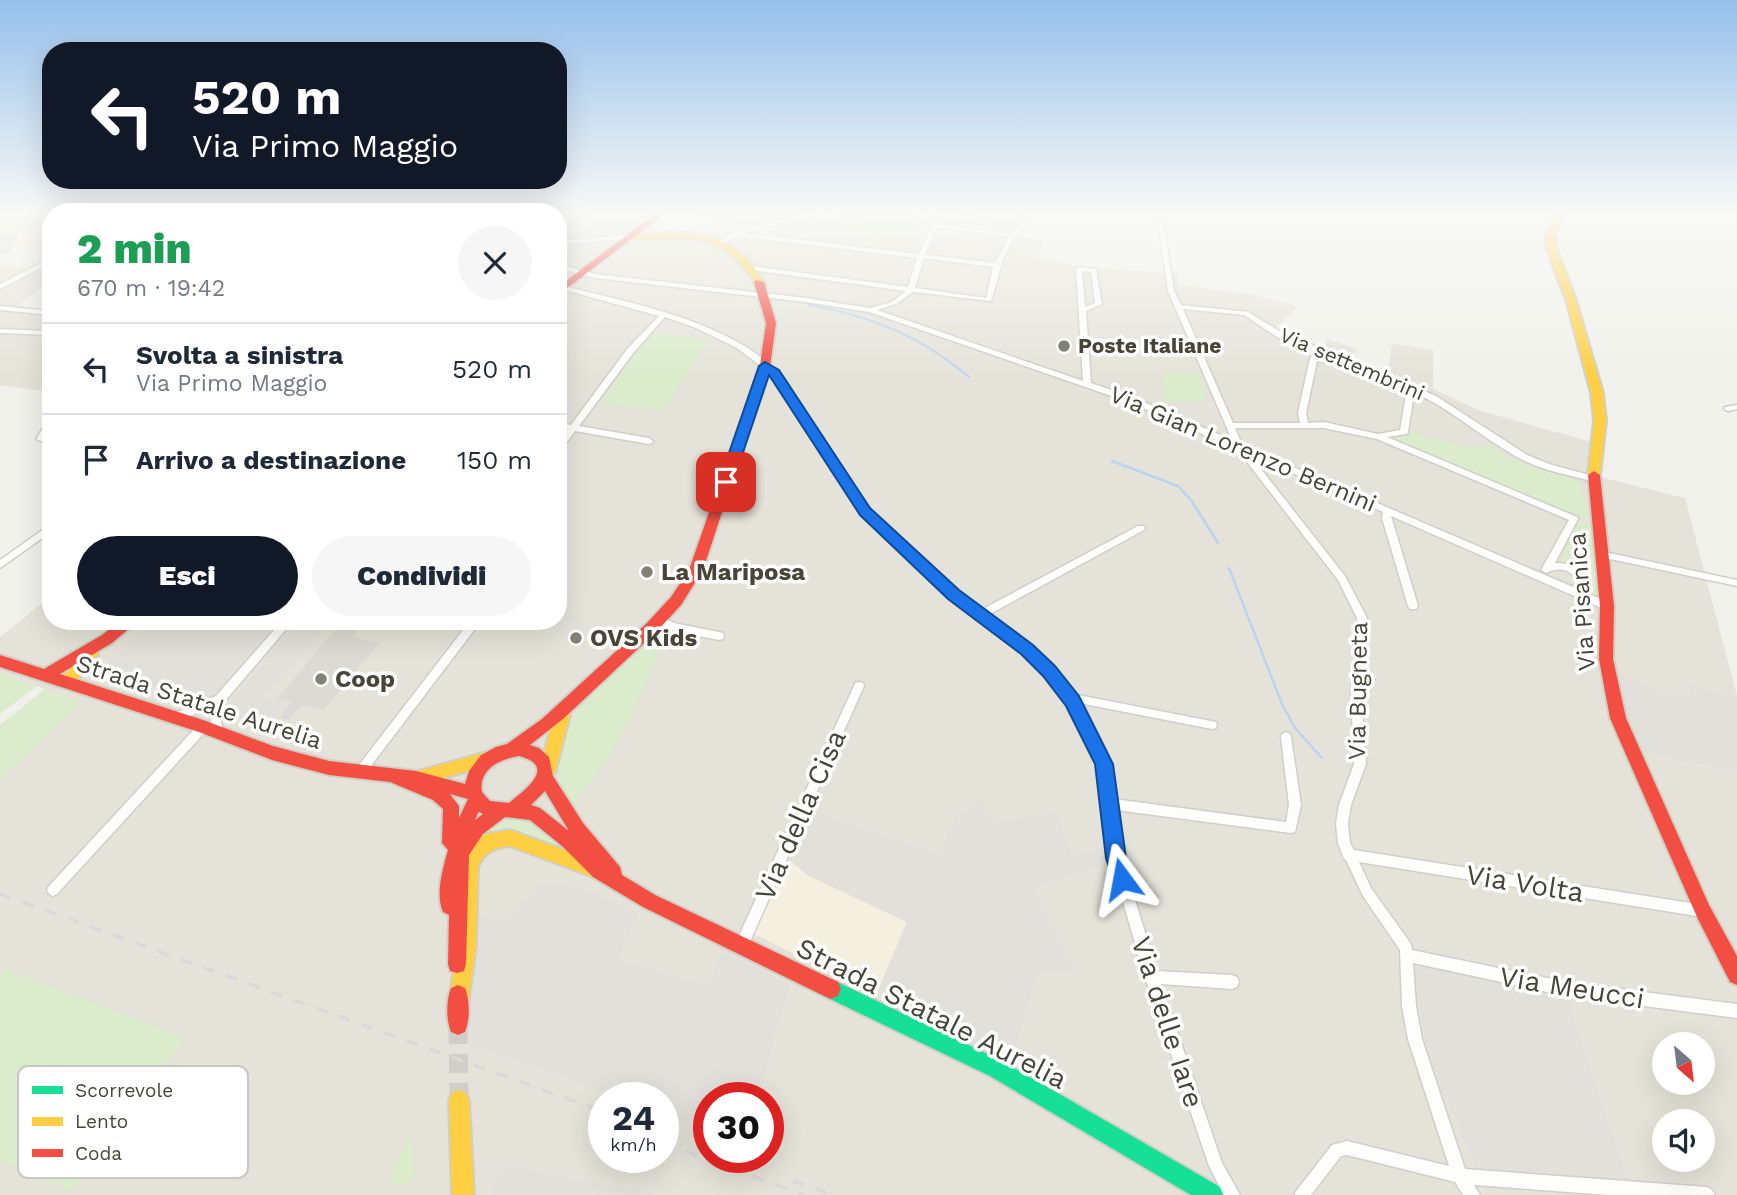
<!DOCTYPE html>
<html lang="it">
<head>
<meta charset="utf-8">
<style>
  body { margin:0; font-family:"Work Sans",sans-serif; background:#f6f6f7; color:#1f2937; height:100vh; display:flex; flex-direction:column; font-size:26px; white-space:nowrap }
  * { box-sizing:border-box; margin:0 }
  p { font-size:23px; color:#747a83 }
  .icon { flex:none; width:38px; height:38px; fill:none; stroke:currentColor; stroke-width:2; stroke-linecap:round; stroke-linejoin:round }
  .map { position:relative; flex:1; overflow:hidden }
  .sheet { position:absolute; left:42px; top:203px; width:525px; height:427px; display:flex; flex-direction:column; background:#fff; border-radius:28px; box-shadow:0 7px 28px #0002 }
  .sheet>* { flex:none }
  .top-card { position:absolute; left:42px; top:42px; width:525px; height:147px; border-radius:28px; box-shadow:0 7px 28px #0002; background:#111827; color:#fff; overflow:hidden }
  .needle { width:46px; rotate:152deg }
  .fabs { position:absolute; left:1652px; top:1032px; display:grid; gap:14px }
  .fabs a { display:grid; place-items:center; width:63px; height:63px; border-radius:50%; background:#fff; box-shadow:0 7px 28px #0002; font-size:35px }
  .speed { position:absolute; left:588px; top:1082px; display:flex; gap:14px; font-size:35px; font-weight:700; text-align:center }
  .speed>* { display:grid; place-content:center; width:91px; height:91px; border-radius:50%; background:#fff; box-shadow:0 7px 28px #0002; line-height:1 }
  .speed small { font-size:18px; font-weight:400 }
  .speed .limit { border:10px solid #d22; background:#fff; color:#111 }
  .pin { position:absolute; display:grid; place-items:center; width:60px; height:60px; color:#fff; margin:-30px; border-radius:14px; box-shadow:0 4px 10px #0006 }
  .me { position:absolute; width:77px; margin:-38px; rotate:347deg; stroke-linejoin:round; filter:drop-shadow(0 0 5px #0008) }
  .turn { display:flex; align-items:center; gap:24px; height:147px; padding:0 35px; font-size:32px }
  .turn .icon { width:91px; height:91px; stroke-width:2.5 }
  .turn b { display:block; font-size:49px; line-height:60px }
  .round { display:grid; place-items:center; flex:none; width:74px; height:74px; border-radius:37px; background:#f6f6f7 }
  .overview { display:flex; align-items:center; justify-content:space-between; height:119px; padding:0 35px }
  h1 { font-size:42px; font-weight:800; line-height:52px; color:#1e9e55 }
  .button { display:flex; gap:14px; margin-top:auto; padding:14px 35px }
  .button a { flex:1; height:80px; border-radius:42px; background:#111827; color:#fff; font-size:28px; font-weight:800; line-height:80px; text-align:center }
  .button a+a { background:#f6f6f7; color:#1f2937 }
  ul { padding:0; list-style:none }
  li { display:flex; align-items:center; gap:21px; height:91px; padding:0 35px; border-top:2px solid #e0e1e3 }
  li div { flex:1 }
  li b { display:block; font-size:26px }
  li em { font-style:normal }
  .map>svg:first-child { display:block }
</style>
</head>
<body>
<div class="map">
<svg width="1737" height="1195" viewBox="0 0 1737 1195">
  <rect width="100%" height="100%" fill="#f1f1ec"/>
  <g fill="#e5e3d9" fill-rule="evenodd">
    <path d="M351 212H672L660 223V226L680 233 701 234 733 232 814 213 864 220 857 232 906 239 917 212H1040L1016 236 1044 240 1039 258 1087 268 1177 274 1178 285 1249 294 1298 306 1274 329 1326 351V339L1357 349 1348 359 1388 372 1392 343 1433 351V389L1478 410 1602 445 1600 477 1685 498 1737 696 1688 685 1692 697 1658 691 1655 683 1617 677 1638 753 1737 772V1195H0V781L80 703 0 672V637L51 596V621H558V212ZM1664 1045H1703V1083H1664ZM604 1097H663V1157H604ZM709 1097H768V1157H709ZM1664 1122H1703V1160H1664Z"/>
    <path d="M0 265 33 269 51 277V280L17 306 51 311V392L0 385Z"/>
  </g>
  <g fill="#f4efdf">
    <path d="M0 212H123H51V250L28 247 0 255Z"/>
    <path d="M787 858 809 876 907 922 876 995 752 933Z"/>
  </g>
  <g fill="#e2e0da">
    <path d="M1617 676 1655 683 1658 691 1691 697 1688 684 1737 696V772L1638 753 1625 722Z"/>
    <path d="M980 799 996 821 1057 811 1072 855 1105 847 1108 865 1035 888 1078 973H1038L1010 1065 876 995 907 922 809 876 787 858 810 809 939 854 956 814Z"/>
    <path d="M541 879 561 888 568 881 639 912 618 959 709 985 721 951 790 985 758 1097H709V1127L663 1112V1097H621L467 1045 469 994 476 959 478 913 507 922Z"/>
    <path d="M1424 966 1566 995 1629 1182 1478 1173 1443 1093 1424 1037 1415 968Z"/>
  </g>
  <g fill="#daeccc">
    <path d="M678 212H817L753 228Z"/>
    <path d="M824 212H917L906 239 856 233 864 220 819 214Z"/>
    <path d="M650 332 708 339 664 411 601 403Z"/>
    <path d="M1162 372H1199L1206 401 1165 402Z"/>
    <path d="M1412 432 1464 447 1492 445 1508 458 1570 478 1578 482 1590 518 1574 516 1389 438 1410 435Z"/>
    <path d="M1580 520 1593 526 1600 591 1593 596 1588 594 1587 586H1592V582L1578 569 1558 562Z"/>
    <path d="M660 633 663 640C643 694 612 768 568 806 539 745 576 707 619 667 631 656 644 639 660 633Z"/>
    <path d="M0 672 37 686 0 714Z"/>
    <path d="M45 689 81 703 0 781V725Z"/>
    <path d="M514 819C532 819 550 829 558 846L552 849C521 834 512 825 478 840L491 828Z"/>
    <path d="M5 969 186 1038 72 1191 0 1160V975Z"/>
    <path d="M411 1133 415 1178 402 1184 386 1185Z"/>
  </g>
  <g fill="#e1e0db">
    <path d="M155 621H277L211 698 110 674 111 659Z"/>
    <path d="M300 621H331L267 697 288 702 271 721 232 711 230 701Z"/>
    <path d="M502 1163 657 1195H492V1183Z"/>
  </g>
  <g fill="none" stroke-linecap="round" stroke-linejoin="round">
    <path stroke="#bcd3ef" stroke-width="2" d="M809 305C871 316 921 336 969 377"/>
    <g stroke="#bcd3ef" stroke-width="2.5">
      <path d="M1112 461 1178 486 1191 500 1218 543"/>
      <path d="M1229 568 1282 704 1295 728 1322 758"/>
    </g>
  </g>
  <g fill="#dbdad4">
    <path d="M23 229 8 254 0 255V232Z"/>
    <path d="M342 621 363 623 352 637 379 643 324 710 302 705 289 720 279 718 292 702 277 699Z"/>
  </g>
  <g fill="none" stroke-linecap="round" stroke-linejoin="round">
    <path stroke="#cfcec8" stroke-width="19" stroke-dasharray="19 10" stroke-linecap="butt" d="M458 1025 459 1100"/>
    <defs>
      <g id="street">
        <path d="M569 212H575L561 239 558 241V232Z"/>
        <path d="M815 212H823L743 233 919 254 937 212H943L938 224 1012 234 1023 220 966 214 963 212H978L1026 217 1032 212H1038C1030 222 1019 231 1012 242 1000 261 998 281 991 301L913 292 896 304 877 310 1083 381 1076 269 1079 267 1096 269 1102 304 1086 311 1091 383 1132 397 1232 440 1168 291 1156 212H1162L1174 291 1181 305 1248 312 1283 333 1436 396 1527 455 1552 465 1597 477 1598 479 1597 481 1594 482C1570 475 1543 471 1521 459 1483 439 1452 409 1413 392L1414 394 1408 432 1407 434 1387 437 1577 517 1578 519 1555 563C1572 563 1579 566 1587 581L1581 591 1610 603 1612 606 1610 609H1604L1391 516 1418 606 1416 609H1410L1408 606 1382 518 1383 512 1250 455 1345 576 1367 618 1368 632 1361 690 1366 764 1351 805 1348 824 1350 843 1354 850 1703 905 1707 907 1709 911 1707 915 1703 917 1359 862 1371 888 1411 944 1412 950 1566 982 1737 1004V1018L1566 996 1413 963 1416 1006 1422 1039 1465 1169 1707 1187 1712 1190 1715 1195H1609L1474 1185 1480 1195H1463L1455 1182 1347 1155 1341 1156 1311 1195H1294L1297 1190 1332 1145 1347 1141 1449 1166 1408 1039 1402 1006 1400 950 1363 896 1346 860 1344 859 1338 843 1336 824 1339 805 1354 764 1351 690 1358 632 1357 618 1338 580 1237 449 1126 401 869 312 806 302 595 278 558 268V264L595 274 806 298 870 308 892 302 906 291 750 270 747 268 750 266 908 287 917 258 737 236 724 243 719 242 737 231ZM937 227 1009 237 995 263 925 255ZM924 258 993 267 986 298 915 288ZM1082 271 1091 272 1095 303 1085 307ZM1183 309 1244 315 1277 337 1402 388 1397 390 1406 395 1400 430 1378 434 1324 422 1308 423 1306 413 1317 361 1331 364 1335 362 1334 360 1314 356 1310 358 1298 413 1300 423H1233ZM1235 428H1324L1377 439 1569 520 1541 570 1546 573C1557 567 1571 568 1577 581L1573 587 1242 445Z"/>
        <path d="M1722 212H1730L1737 214V218Z"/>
        <path d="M41 217 44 219 43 220 0 226V222Z"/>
        <path d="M630 235 632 236V238L558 245V241Z"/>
        <path d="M51 258V263L0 289V284Z"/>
        <path d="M558 276 573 281 574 282 571 284 558 280Z"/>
        <path d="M563 286C623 301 688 313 743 345 755 352 766 362 777 371L868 509 957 592 981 610 1138 526H1144L1145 528 1144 530 988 615 1031 647 1053 668 1073 694 1216 722 1217 725 1216 728 1212 729 1079 703 1110 764 1114 799 1286 822 1289 805 1281 737 1282 734 1286 732 1290 734 1291 737 1301 805 1295 832 1291 833 1116 810 1122 858 1157 971 1232 975 1237 977 1239 982 1237 987 1232 989 1161 984 1222 1163 1240 1195H1224L1209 1166 1145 977 1110 858 1098 764 1069 704 1045 674 1023 653 951 598 862 513 771 374 737 348 696 328 665 317 634 352 579 426 649 438 653 441 652 443 649 444 575 431 561 450 558 451V442L568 429 558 428V423L571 425 628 348 659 316 561 289 560 288Z"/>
        <path d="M0 306 51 311V315L0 310Z"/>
        <path d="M0 329 49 331H51V335L0 333Z"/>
        <path d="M1737 405V409L1728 411 1724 409 1725 407Z"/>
        <path d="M48 420H51V429L45 438 51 440V446L36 439Z"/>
        <path d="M51 524V532L0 568V560Z"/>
        <path d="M1604 552 1737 580V586L1601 557 1599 555Z"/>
        <path d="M661 618 678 624 719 632 723 633 724 636 723 639 719 640 677 632 658 625 656 622 658 619Z"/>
        <path d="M282 621H293L225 701 221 722 223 733 222 736 218 738 214 736C210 726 211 717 213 706L179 721 175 722 171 721 170 718 171 715 216 696Z"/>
        <path d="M470 621H481L364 775 360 777 356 775 354 772 356 769Z"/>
        <path d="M859 682 863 683 864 686 747 948 742 950 737 948 736 944 737 940 854 686 855 683Z"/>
        <path d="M203 722 207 724 208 727 207 730 57 894 53 896 49 894 47 890 49 886 199 724Z"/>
      </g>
      <path id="fast" d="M831 979 1004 1062 1220 1187 1223 1195H1191L990 1076 824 996 821 989 824 982Z"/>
      <g id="slow">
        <path d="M1559 212H1567L1556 232V247L1576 300 1603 393 1606 421 1600 475 1594 479 1588 475 1594 421 1591 393 1566 300 1546 247V232Z"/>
        <path d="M687 233C727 238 743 249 764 282L756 284C720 229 689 238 630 240L625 237 630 234Z"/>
        <path d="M91 648 96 650 98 654 96 658 72 686 67 688 62 686 59 682 62 678 86 650Z"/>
        <path d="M562 709 568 710 570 715 556 769 554 774 548 776 542 774 540 769 554 715 556 710Z"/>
        <path d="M487 752 493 754 495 759 493 764 418 785 412 783 410 778 412 773 418 771Z"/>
        <path d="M510 830 602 864 605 870 602 876 596 878 510 846C494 848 484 852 478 867L476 946 468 1004 465 1011 458 1014 451 1011 448 1004 458 946 460 867 469 846 486 834Z"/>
        <path d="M459 1090 466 1093 469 1100 474 1195H452L449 1100 452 1093Z"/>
      </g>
      <g id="jam">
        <path d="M658 212H667L558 295V287Z"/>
        <path d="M756 280 764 282 776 323 770 366 703 570 681 605 657 631 563 719 530 745 539 748 549 757 553 776 583 823 620 867 622 875 655 895 838 982 841 989 838 996 831 999 824 996 643 907 593 877 562 846 530 820 505 817 483 834 469 855 466 964 464 971 457 973 450 971 448 964 449 915 443 912C435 894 443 868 448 850L442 843 443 809 433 800 390 782 329 775 272 760 199 732 0 667V655L44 669 102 635 120 621H138L112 643 60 674 203 720 273 746 329 761 416 771 465 784 469 771 481 755 496 747 507 744 542 719 647 623 671 597 689 570 760 366 766 323 754 282ZM519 756C558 766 525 790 509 803L490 801 482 792C478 770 499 759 519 756ZM545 791 569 831 540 808 531 805ZM450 794 468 799 459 818V806ZM479 812 483 814 475 820 478 813Z"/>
        <path d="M1594 471 1600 475 1614 606 1613 659 1626 718 1709 905 1737 956V985L1730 982 1697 917 1610 718 1599 659 1600 606 1588 475Z"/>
        <path d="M458 985 465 988C470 1000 470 1020 465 1032L458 1035 451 1032C446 1020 446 1000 451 988Z"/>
      </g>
    </defs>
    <use href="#street" stroke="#cfcfc9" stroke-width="3"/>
    <use href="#fast" stroke="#d1cfc3" stroke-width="4"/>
    <use href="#slow" stroke="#d1cfc3" stroke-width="4"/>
    <use href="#jam" stroke="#d1cfc3" stroke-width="4"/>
    <use href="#street" fill="#fdfdfc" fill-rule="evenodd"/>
    <use href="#fast" fill="#16e098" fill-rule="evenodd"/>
    <use href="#slow" fill="#ffcf43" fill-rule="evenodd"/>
    <use href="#jam" fill="#f24e42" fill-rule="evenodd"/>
    <g stroke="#d9d9d8" stroke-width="3.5" stroke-dasharray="12 12" stroke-linecap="butt">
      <path d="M0 894 604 1112"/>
      <path d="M663 1143 804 1195"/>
      <path d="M793 1181 833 1195"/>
    </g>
  </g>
  <linearGradient id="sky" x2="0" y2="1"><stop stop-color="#96c0eb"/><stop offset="0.56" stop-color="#f9f9f6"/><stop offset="1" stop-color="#f9f9f6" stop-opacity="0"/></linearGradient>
  <rect width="1737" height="379" fill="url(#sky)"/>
  <path fill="#1a73e8" stroke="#114b97" stroke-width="2" d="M765 362 779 370 870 508 959 590 1033 645 1055 666 1079 696 1113 764 1126 858 1132 879 1129 886 1122 889 1115 886 1106 858 1095 764 1066 706 1043 676 1021 654 948 599 860 515 769 375 733 482 731 485H721L719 482 759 366Z"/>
  <g fill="#838176" stroke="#fff" stroke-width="2.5">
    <circle cx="1064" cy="346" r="7"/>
    <circle cx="647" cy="572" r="7"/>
    <circle cx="576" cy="638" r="7"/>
    <circle cx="321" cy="679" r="7"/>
  </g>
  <g text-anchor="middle" stroke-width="7" stroke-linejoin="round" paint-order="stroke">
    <g font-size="21" font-weight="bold" fill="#484437" stroke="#fff" text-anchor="start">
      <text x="1078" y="353">Poste Italiane</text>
    </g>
    <g font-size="21" fill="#484437" stroke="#fff">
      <text transform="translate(1352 364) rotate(23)" y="7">Via settembrini</text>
    </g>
    <g font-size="24" fill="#484437" stroke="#fff">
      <text transform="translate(1243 449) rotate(23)" y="8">Via Gian Lorenzo Bernini</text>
      <text transform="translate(1582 602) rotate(-94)" y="8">Via Pisanica</text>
      <text transform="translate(1358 691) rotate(-89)" y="8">Via Bugneta</text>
      <text transform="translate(199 702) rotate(18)" y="8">Strada Statale Aurelia</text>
    </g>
    <g font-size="24" font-weight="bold" fill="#484437" stroke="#fff" text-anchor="start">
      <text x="661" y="580">La Mariposa</text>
      <text x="590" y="646">OVS Kids</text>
      <text x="335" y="687">Coop</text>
    </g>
    <g font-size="28" fill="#484437" stroke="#fff">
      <text transform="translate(800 815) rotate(-66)" y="10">Via della Cisa</text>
      <text transform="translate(1525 883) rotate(9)" y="10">Via Volta</text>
      <text transform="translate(1572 987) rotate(9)" y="10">Via Meucci</text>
      <text transform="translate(932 1013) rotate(27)" y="10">Strada Statale Aurelia</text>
      <text transform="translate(1168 1022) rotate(72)" y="10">Via delle Iare</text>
    </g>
  </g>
  <rect x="18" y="1066" width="230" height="112" rx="10" fill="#fff" stroke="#c8c7c3" stroke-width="2"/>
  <rect x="32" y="1086" width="31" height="8" fill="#16e098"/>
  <rect x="32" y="1117" width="31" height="9" fill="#ffcf43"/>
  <rect x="32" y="1149" width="31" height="8" fill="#f24e42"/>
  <g font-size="19" fill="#484437">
    <text x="75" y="1097">Scorrevole</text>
    <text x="75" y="1128">Lento</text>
    <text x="75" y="1160">Coda</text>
  </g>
</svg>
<div class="fabs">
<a><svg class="needle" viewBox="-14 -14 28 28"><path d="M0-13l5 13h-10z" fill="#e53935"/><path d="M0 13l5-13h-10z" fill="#747a83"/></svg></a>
<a><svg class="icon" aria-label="sound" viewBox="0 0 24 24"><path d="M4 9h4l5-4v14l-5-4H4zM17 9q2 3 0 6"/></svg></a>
</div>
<div class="speed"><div>24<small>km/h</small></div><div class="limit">30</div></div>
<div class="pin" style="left:726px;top:482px;background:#d93025"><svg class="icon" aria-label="arrive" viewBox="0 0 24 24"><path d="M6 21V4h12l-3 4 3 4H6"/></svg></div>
<svg class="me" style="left:1122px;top:879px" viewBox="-20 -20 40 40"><path d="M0-17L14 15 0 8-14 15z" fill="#1a73e8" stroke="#fff" stroke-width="4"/></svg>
<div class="top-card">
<div class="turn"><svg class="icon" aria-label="left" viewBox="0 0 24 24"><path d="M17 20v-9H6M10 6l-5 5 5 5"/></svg><div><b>520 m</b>Via Primo Maggio</div></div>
</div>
<section class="sheet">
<div class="overview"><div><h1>2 min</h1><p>670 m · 19:42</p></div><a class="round"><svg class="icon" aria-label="close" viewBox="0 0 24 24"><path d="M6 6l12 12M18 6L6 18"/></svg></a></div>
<ul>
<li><svg class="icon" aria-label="left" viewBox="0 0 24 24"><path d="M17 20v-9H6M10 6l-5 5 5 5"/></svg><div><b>Svolta a sinistra</b><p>Via Primo Maggio</p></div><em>520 m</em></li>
<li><svg class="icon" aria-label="arrive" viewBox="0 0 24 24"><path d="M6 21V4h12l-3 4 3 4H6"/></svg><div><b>Arrivo a destinazione</b></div><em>150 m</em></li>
</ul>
<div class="button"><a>Esci</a><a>Condividi</a></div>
</section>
</div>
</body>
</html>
